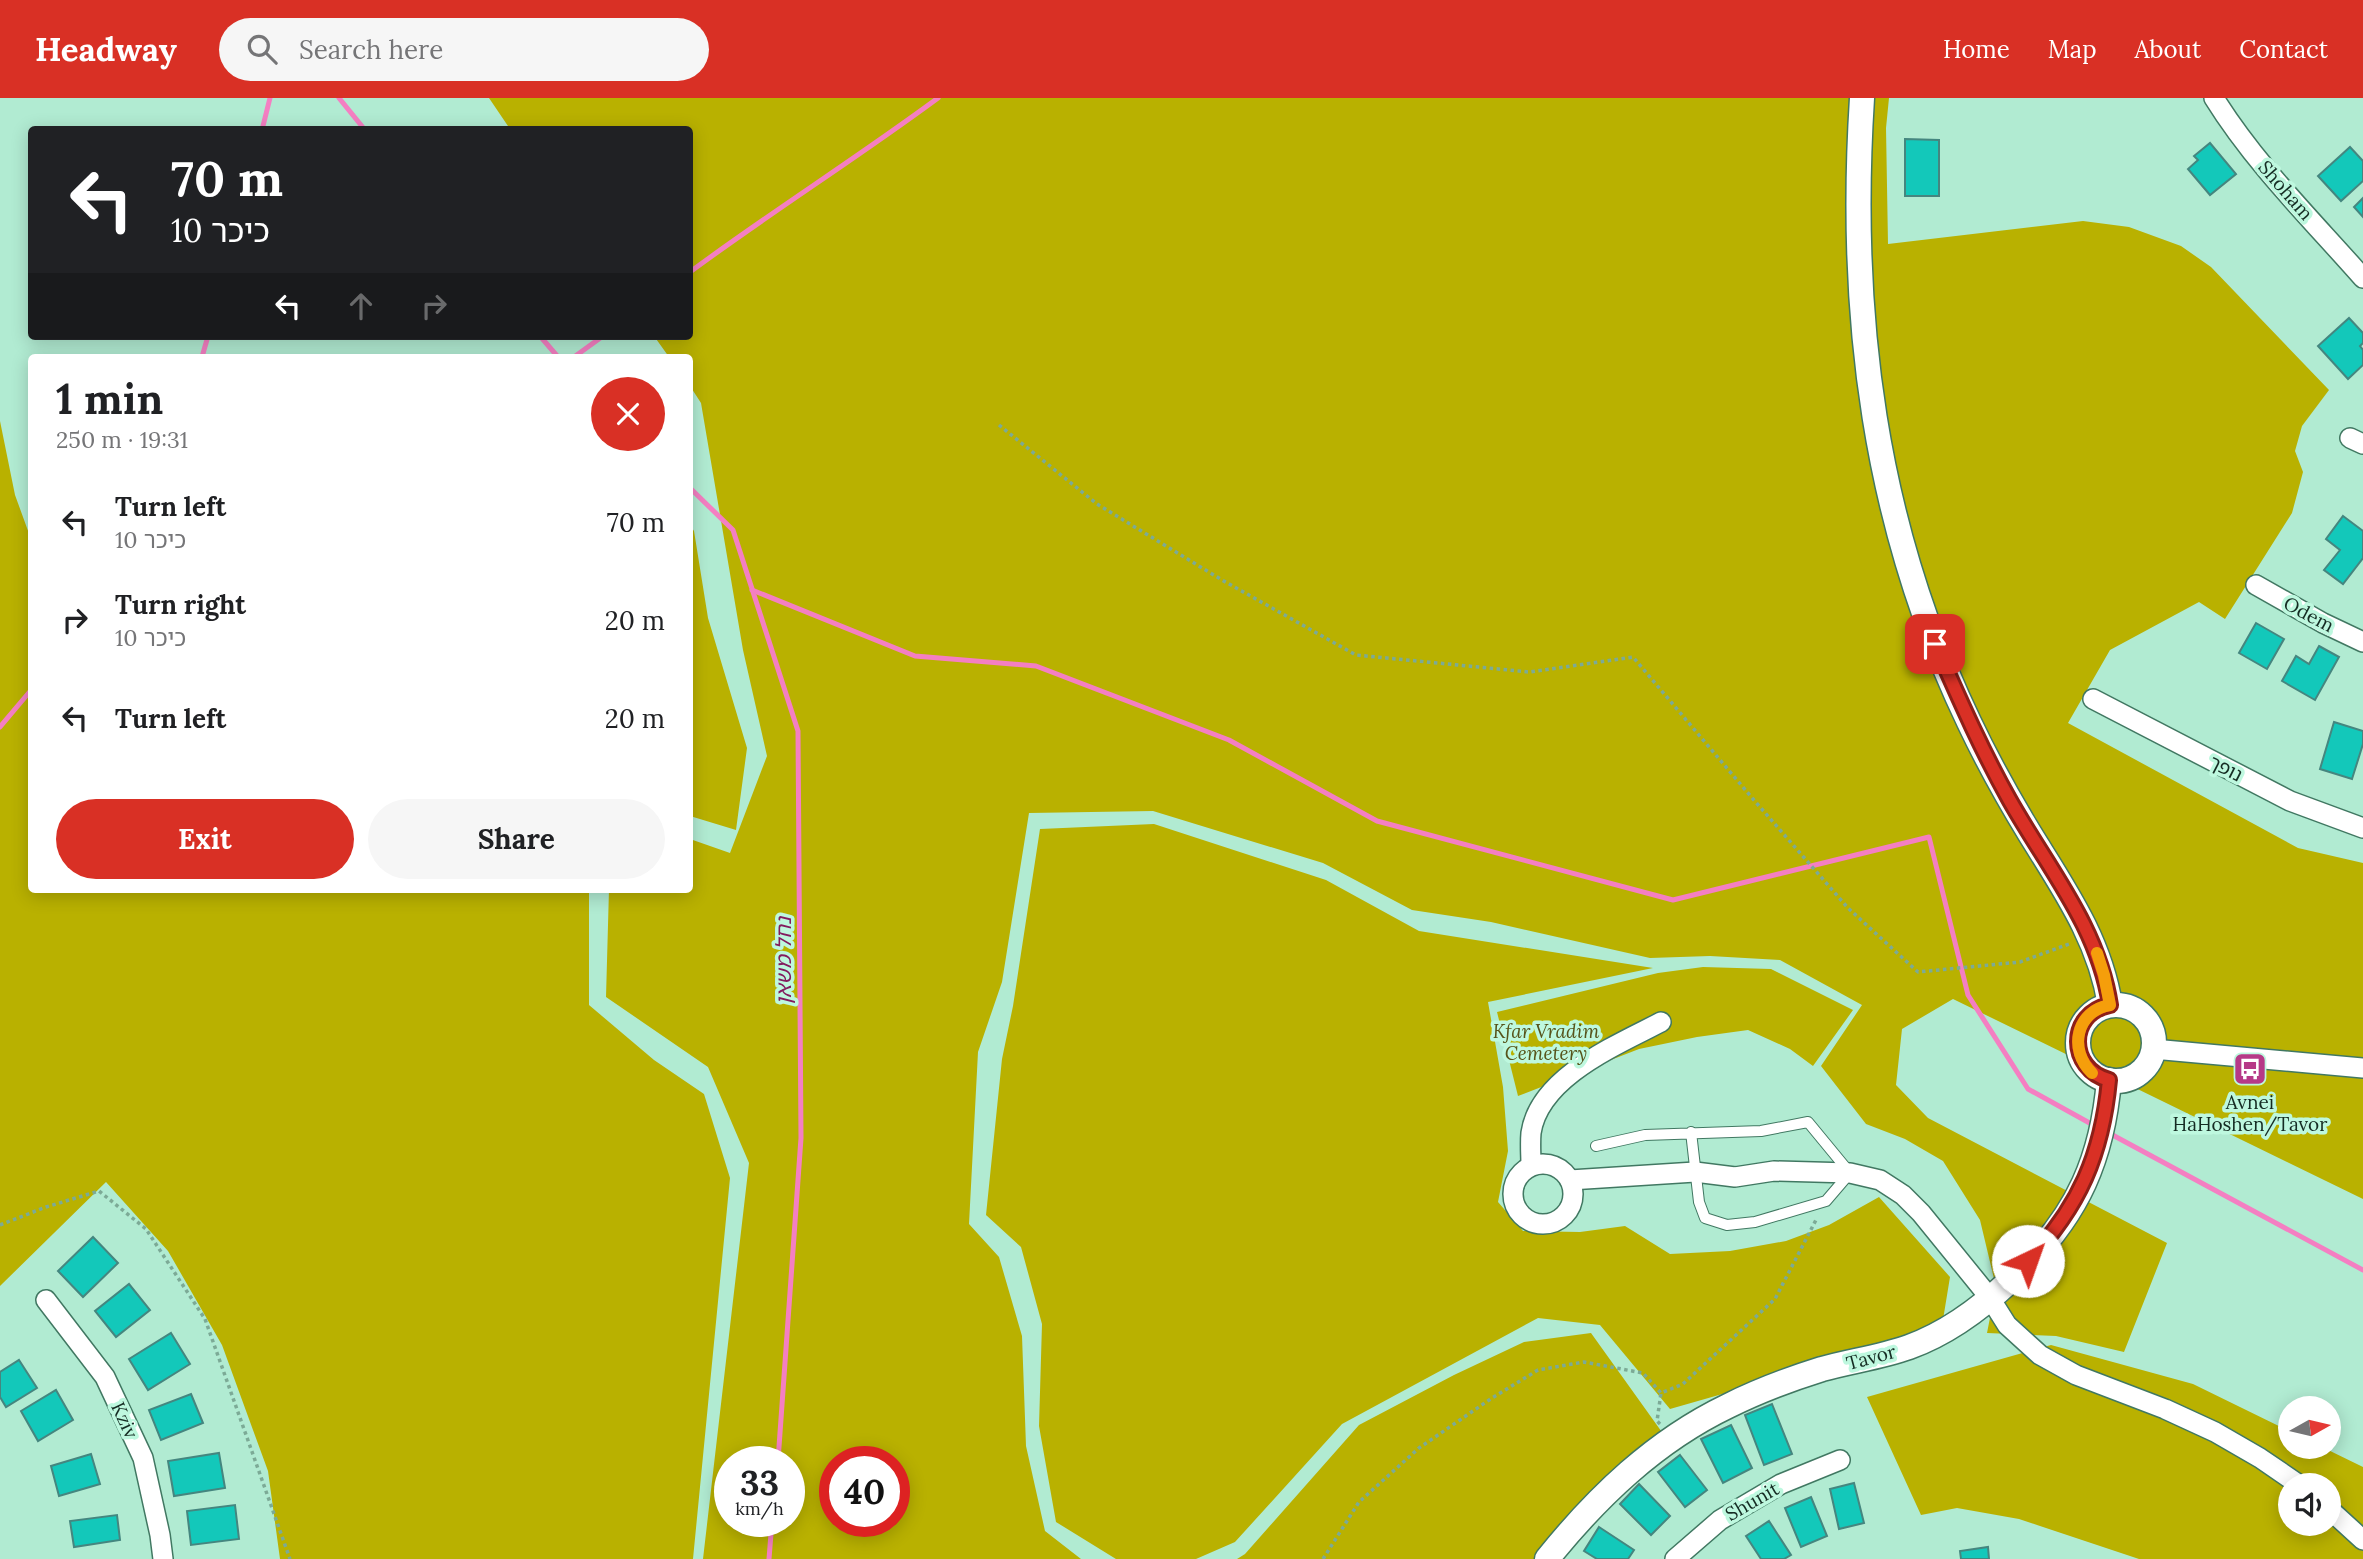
<!DOCTYPE html>
<html lang="en">
<head>
<meta charset="utf-8">
<style>
  body { margin:0; font-family:Lora,"Noto Sans Hebrew",serif; background:#f6f6f6; color:#202124; height:100vh; display:flex; flex-direction:column; font-size:26px; white-space:nowrap }
  * { box-sizing:border-box; margin:0 }
  p { font-size:23px; color:#757577 }
  .icon { flex:none; width:38px; height:38px; fill:none; stroke:currentColor; stroke-width:2; stroke-linecap:round; stroke-linejoin:round }
  .map { position:relative; flex:1; overflow:hidden }
  .drawer { position:absolute; left:28px; top:256px; width:665px; height:539px; display:flex; flex-direction:column; background:#fff; border-radius:7px; box-shadow:0 4px 18px #0003 }
  .drawer>* { flex:none }
  .guide { position:absolute; left:28px; top:28px; width:665px; height:214px; border-radius:7px; box-shadow:0 4px 18px #0003; background:#202124; color:#fff; overflow:hidden }
  .needle { width:46px; rotate:82deg }
  .tools { position:absolute; left:2278px; top:1298px; display:grid; gap:14px }
  .tools a { display:grid; place-items:center; width:63px; height:63px; border-radius:50%; background:#fff; box-shadow:0 4px 18px #0003; font-size:35px }
  .speed { position:absolute; left:714px; top:1348px; display:flex; gap:14px; font-size:35px; font-weight:700; text-align:center }
  .speed>* { display:grid; place-content:center; width:91px; height:91px; border-radius:50%; background:#fff; box-shadow:0 4px 18px #0003; line-height:1 }
  .speed small { font-size:18px; font-weight:400 }
  .speed .limit { border:10px solid #d22; background:#fff; color:#111 }
  .pin { position:absolute; display:grid; place-items:center; width:60px; height:60px; color:#fff; margin:-30px; border-radius:14px; box-shadow:0 4px 10px #0006 }
  .me { position:absolute; width:77px; margin:-38px; rotate:42deg; stroke-linejoin:round; filter:drop-shadow(0 0 5px #0008) }
  .turn { display:flex; align-items:center; gap:24px; height:147px; padding:0 28px; font-size:32px }
  .turn .icon { width:91px; height:91px; stroke-width:2.5 }
  .turn b { display:block; font-size:49px; line-height:60px }
  .lanes { display:flex; align-items:center; height:66px; padding:0 28px; background:#0003; justify-content:center; gap:35px; direction:ltr }
  .lanes .off { opacity:.35 }
  .round { display:grid; place-items:center; flex:none; width:74px; height:74px; border-radius:37px; background:#f6f6f6 }
  .summary { display:flex; align-items:center; justify-content:space-between; height:119px; padding:0 28px }
  h1 { font-size:42px; font-weight:700; line-height:52px }
  .button { display:flex; gap:14px; margin-top:auto; padding:14px 28px }
  .button a { flex:1; height:80px; border-radius:42px; background:#d93025; color:#fff; font-size:28px; font-weight:700; line-height:80px; text-align:center }
  .button a+a { background:#f6f6f6; color:#202124 }
  ul { padding:0; list-style:none }
  li { display:flex; align-items:center; gap:21px; height:98px; padding:0 28px }
  li div { flex:1 }
  li b { display:block; font-size:26px }
  li em { font-style:normal }
  header { display:flex; align-items:center; gap:42px; box-sizing:border-box; height:98px; padding:0 35px; background:#d93025; color:#fff }
  header strong { font-size:33px }
  nav { display:flex; gap:38px; margin-inline-start:auto; font-size:24px }
  .search { width:490px; height:63px; background:#f6f6f6; display:flex; align-items:center; gap:18px; box-sizing:border-box; padding:0 24px; border-radius:38px; color:#757577; font-size:26px }
  .map>svg:first-child { display:block }
</style>
</head>
<body>
<header>
<strong>Headway</strong>
<div class="search"><svg class="icon" aria-label="search" viewBox="0 0 24 24"><circle cx="10" cy="10" r="6"/><path d="M15 15l6 6"/></svg>Search here</div>
<nav><a>Home</a><a>Map</a><a>About</a><a>Contact</a></nav>
</header>
<div class="map">
<svg width="2363" height="1461" viewBox="0 0 2363 1461">
  <rect width="100%" height="100%" fill="#b1ebd2"/>
  <g fill="#b9b100" fill-rule="evenodd">
    <path d="M489 0H1889L1886 30 1888 146 2083 123 2129 129 2181 148 2211 169 2329 292 2302 328 2295 353 2303 374 2292 415 2225 521 2199 504 2110 552 2068 625 2298 750 2363 765V1101L1953 901 1902 931 1896 987 1928 1020 2167 1145 2124 1254 2056 1238 1987 1235 1996 1189 1980 1122 1943 1063 1905 1041 1866 1026 1821 968 1862 907 1780 862 1710 858 1650 860 1491 824 1412 812 1323 765 1153 713 1029 715 1002 884 978 954 969 1126 999 1159 1022 1238 1026 1348 1045 1433 1081 1461H703L749 1065 708 969 606 899 609 791H690V741L730 755 767 658 743 552 701 305 690 288V259H669L654 238H690V32L510 31ZM730 1363H789V1423H730ZM835 1363H894V1423H835Z"/>
    <path d="M0 323 15 397 31 441 32 791H589V907L654 962 704 996 730 1080 693 1461H280L268 1373 222 1247 168 1153 106 1084 0 1188Z"/>
    <path d="M690 427 694 433 708 520 747 650 736 732 690 718Z"/>
    <path d="M1154 726 1326 782 1419 833 1653 870 1488 904 1503 989 1508 1053 1498 1104 1523 1133 1580 1134 1625 1128 1670 1156 1730 1153 1786 1143 1829 1127 1879 1099 1950 1179 1940 1240 1900 1245 1670 1311 1600 1227 1538 1220 1342 1326 1235 1444 1196 1461H1116L1056 1424 1039 1328 1042 1226 1021 1149 986 1117 1002 961 1013 908 1040 731Z"/>
    <path d="M1703 869 1771 871 1853 912 1813 968 1790 951 1748 932 1697 939 1639 951 1518 998 1497 914 1658 875Z"/>
    <path d="M1591 1235 1669 1344 1545 1461H1237L1245 1456 1359 1327 1454 1277 1524 1244Z"/>
    <path d="M2051 1247 2193 1286 2291 1334V1349H2322L2363 1369V1461H2139L2019 1421 1957 1410 1921 1417 1867 1299ZM2291 1388H2329V1426H2291Z"/>
  </g>
  <g fill="none" stroke-linecap="round" stroke-linejoin="round">
    <g stroke="#f47fc2" stroke-width="5">
      <path d="M339 0 365 32"/>
      <path d="M262 32 270 0"/>
      <path d="M690 174C771 114 857 60 938 0"/>
      <path d="M540 238 558 259"/>
      <path d="M202 259 208 238"/>
      <path d="M574 259 603 238"/>
      <path d="M690 390 733 432 798 633 801 1040 778 1363"/>
      <path d="M752 492 915 558 1036 568 1229 642 1377 723 1673 802 1929 739 1968 897 2028 991 2095 1028"/>
      <path d="M0 629 32 591"/>
      <path d="M2107 1034 2363 1172"/>
      <path d="M769 1461 772 1423"/>
    </g>
  </g>
  <g fill="#13c8ba" stroke="#45867f" stroke-width="2">
    <path d="M1905 41 1939 42V98H1905Z"/>
    <path d="M2210 45 2236 76 2210 97 2188 71 2198 62 2194 58Z"/>
    <path d="M2350 49 2363 63V83L2341 103 2318 78Z"/>
    <path d="M2363 100V119L2354 109Z"/>
    <path d="M2349 220 2363 235V245L2360 248 2363 252V267L2348 281 2318 248Z"/>
    <path d="M2343 418 2363 433V460L2343 486 2324 472 2340 452 2326 441Z"/>
    <path d="M2256 525 2284 541 2267 571 2239 555Z"/>
    <path d="M2319 548 2339 559 2315 602 2282 583 2296 558 2309 566Z"/>
    <path d="M2334 624 2363 633V646L2352 681 2320 671Z"/>
    <path d="M93 1139 118 1165 83 1199 58 1173Z"/>
    <path d="M129 1186 150 1212 116 1239 95 1213Z"/>
    <path d="M171 1235 190 1266 148 1292 129 1261Z"/>
    <path d="M19 1262 37 1290 6 1309 0 1299V1274Z"/>
    <path d="M56 1292 73 1322 38 1343 21 1313Z"/>
    <path d="M191 1296 203 1325 161 1342 149 1312Z"/>
    <path d="M1772 1306 1792 1356 1764 1367 1745 1317Z"/>
    <path d="M1731 1327 1752 1370 1723 1385 1701 1341Z"/>
    <path d="M219 1355 225 1390 174 1398 168 1363Z"/>
    <path d="M91 1356 100 1386 59 1398 51 1368Z"/>
    <path d="M1680 1357 1707 1392 1685 1409 1658 1374Z"/>
    <path d="M1854 1385 1864 1425 1839 1431 1830 1391Z"/>
    <path d="M1639 1386 1670 1418 1651 1437 1620 1406Z"/>
    <path d="M1811 1399 1827 1438 1801 1449 1785 1410Z"/>
    <path d="M235 1407 239 1441 191 1447 187 1413Z"/>
    <path d="M117 1417 120 1442 74 1449 70 1423Z"/>
    <path d="M1769 1423 1791 1457 1784 1461H1761L1746 1438Z"/>
    <path d="M1599 1429 1634 1452 1628 1461H1597L1584 1453Z"/>
    <path d="M1988 1449 1989 1461H1961L1960 1453Z"/>
  </g>
  <g fill="none" stroke-linecap="round" stroke-linejoin="round">
    <defs>
      <path id="service" d="M1596 1048 1645 1037 1761 1033 1808 1024 1850 1075 1826 1103 1755 1124 1727 1127 1705 1120 1699 1104 1691 1034"/>
      <g id="minor">
        <path d="M2214 0C2255 66 2312 122 2363 180"/>
        <path d="M2350 340 2363 346"/>
        <path d="M2256 487 2323 525 2363 544"/>
        <path d="M2093 601 2290 703 2363 730"/>
        <path d="M2153 951 2363 970"/>
        <circle cx="1543" cy="1096" r="30"/>
        <path d="M1531 1068C1531 1057 1530 1046 1531 1035 1539 979 1617 947 1661 924"/>
        <path d="M1570 1082 1695 1074 1735 1079 1774 1073 1850 1075 1880 1082 1903 1097 1921 1115 1990 1200 2007 1227 2040 1257 2076 1277 2165 1311 2215 1334 2260 1360 2301 1388"/>
        <path d="M46 1202 105 1279 143 1360 160 1437 163 1461"/>
        <path d="M2329 1411 2363 1442"/>
        <path d="M1675 1461 1720 1422 1781 1386 1840 1362"/>
      </g>
      <g id="tertiary">
        <path d="M1862 0C1848 217 1874 426 1969 624 1987 662 2008 700 2030 736 2064 791 2100 842 2110 907"/>
        <circle cx="2116" cy="945" r="38"/>
        <path d="M1547 1461C1597 1399 1655 1343 1728 1308 1758 1293 1790 1281 1822 1271 1851 1263 1881 1259 1909 1249 1976 1225 2055 1149 2084 1085 2099 1052 2106 1018 2109 982"/>
      </g>
    </defs>
    <use href="#service" stroke="#417862" stroke-width="12"/>
    <use href="#minor" stroke="#417862" stroke-width="22"/>
    <use href="#tertiary" stroke="#417862" stroke-width="27"/>
    <g stroke="#7caa96" stroke-width="3.5" stroke-dasharray="3.5 3.5" stroke-linecap="butt">
      <path d="M999 327 1097 406 1222 482 1356 557 1529 574 1633 559 1753 701 1848 810 1918 874 2020 864 2069 846"/>
      <path d="M0 1127 46 1109 99 1093 146 1131 205 1221 290 1461"/>
      <path d="M1660 1326 1657 1323 1661 1295"/>
      <path d="M1323 1461 1359 1404 1419 1350 1492 1300 1538 1272 1584 1264 1643 1275 1661 1295 1683 1286 1775 1201 1817 1120"/>
    </g>
    <use href="#service" stroke="#fff" stroke-width="10"/>
    <use href="#minor" stroke="#fff" stroke-width="19"/>
    <use href="#tertiary" stroke="#fff" stroke-width="24"/>
  </g>
  <g fill="none" stroke-linecap="round" stroke-linejoin="round">
    <defs>
      <path id="route" d="M1935 546C1958 598 1981 651 2009 701 2047 769 2098 828 2110 907 2067 915 2068 971 2109 982 2102 1057 2079 1109 2028 1163"/>
    </defs>
    <use href="#route" stroke="#8d1f18" stroke-width="18"/>
    <use href="#route" stroke="#d93025" stroke-width="12"/>
    <path stroke="#f59e0b" stroke-width="12" d="M2092 975C2068 952 2076 913 2110 907L2104 877 2097 855"/>
  </g>
  <defs>
    <symbol id="bus-square" viewBox="-11 -11 22 22"><rect x="-9" y="-9" width="18" height="18" rx="4" fill="#b63987" stroke="#bef8df"/><path d="M-5-6H5V4H4V6H2V4H-2V6H-4V4H-5ZM-3.5-4V0h7V-4ZM-3.5 1.2v1.5H-2V1.2ZM2 1.2v1.5H3.5V1.2Z" fill="#fff"/></symbol>
  </defs>
  <g fill-rule="evenodd">
    <use href="#bus-square" x="2231" y="952" width="38" height="38"/>
  </g>
  <g text-anchor="middle" stroke-width="7" stroke-linejoin="round" paint-order="stroke">
    <g font-size="19" fill="#152c23" stroke="#bef8df">
      <text transform="translate(2286 92) rotate(49)" y="7">Shoham</text>
      <text transform="translate(2309 516) rotate(28)" y="7">Odem</text>
      <text transform="translate(2226 670) rotate(27)" y="7">נופך</text>
      <text transform="translate(1871 1259) rotate(-15)" y="7">Tavor</text>
      <text transform="translate(125 1322) rotate(65)" y="7">Kziv</text>
      <text transform="translate(1752 1403) rotate(-30)" y="7">Shunit</text>
    </g>
    <g font-size="19" font-style="italic" fill="#56531a" stroke="#bef8df">
      <text x="1546" y="940">Kfar Vradim<tspan x="1546" dy="22">Cemetery</tspan></text>
    </g>
    <g font-size="19" fill="#152c23" stroke="#bef8df">
      <text x="2250" y="1011">Avnei<tspan x="2250" dy="22">HaHoshen/Tavor</tspan></text>
    </g>
    <g font-size="21" font-style="italic" fill="#831b5e" stroke="#bef8df">
      <text transform="translate(784 863) rotate(-90)" y="7">נחל משאן</text>
    </g>
  </g>
</svg>
<div class="tools">
<a><svg class="needle" viewBox="-14 -14 28 28"><path d="M0-13l5 13h-10z" fill="#e53935"/><path d="M0 13l5-13h-10z" fill="#757577"/></svg></a>
<a><svg class="icon" aria-label="sound" viewBox="0 0 24 24"><path d="M4 9h4l5-4v14l-5-4H4zM17 9q2 3 0 6"/></svg></a>
</div>
<div class="speed"><div>33<small>km/h</small></div><div class="limit">40</div></div>
<div class="pin" style="left:1935px;top:546px;background:#d93025"><svg class="icon" aria-label="arrive" viewBox="0 0 24 24"><path d="M6 21V4h12l-3 4 3 4H6"/></svg></div>
<svg class="me" style="left:2028px;top:1163px" viewBox="-20 -20 40 40"><circle r="19" fill="#fff"/><path d="M0-13L10 11 0 6-10 11z" fill="#d93025"/></svg>
<div class="guide">
<div class="turn"><svg class="icon" aria-label="left" viewBox="0 0 24 24"><path d="M17 20v-9H6M10 6l-5 5 5 5"/></svg><div><b>70 m</b>כיכר 10</div></div>
<div class="lanes"><svg class="icon" aria-label="left" viewBox="0 0 24 24"><path d="M17 20v-9H6M10 6l-5 5 5 5"/></svg><svg class="icon off" aria-label="ahead" viewBox="0 0 24 24"><path d="M12 20V5M6 11l6-6 6 6"/></svg><svg class="icon off" aria-label="right" viewBox="0 0 24 24"><path d="M7 20v-9h11M14 6l5 5-5 5"/></svg></div>
</div>
<section class="drawer">
<div class="summary"><div><h1>1 min</h1><p>250 m · 19:31</p></div><a class="round" style="background:#d93025;color:#fff"><svg class="icon" aria-label="close" viewBox="0 0 24 24"><path d="M6 6l12 12M18 6L6 18"/></svg></a></div>
<ul>
<li><svg class="icon" aria-label="left" viewBox="0 0 24 24"><path d="M17 20v-9H6M10 6l-5 5 5 5"/></svg><div><b>Turn left</b><p>כיכר 10</p></div><em>70 m</em></li>
<li><svg class="icon" aria-label="right" viewBox="0 0 24 24"><path d="M7 20v-9h11M14 6l5 5-5 5"/></svg><div><b>Turn right</b><p>כיכר 10</p></div><em>20 m</em></li>
<li><svg class="icon" aria-label="left" viewBox="0 0 24 24"><path d="M17 20v-9H6M10 6l-5 5 5 5"/></svg><div><b>Turn left</b></div><em>20 m</em></li>
</ul>
<div class="button"><a>Exit</a><a>Share</a></div>
</section>
</div>
</body>
</html>
